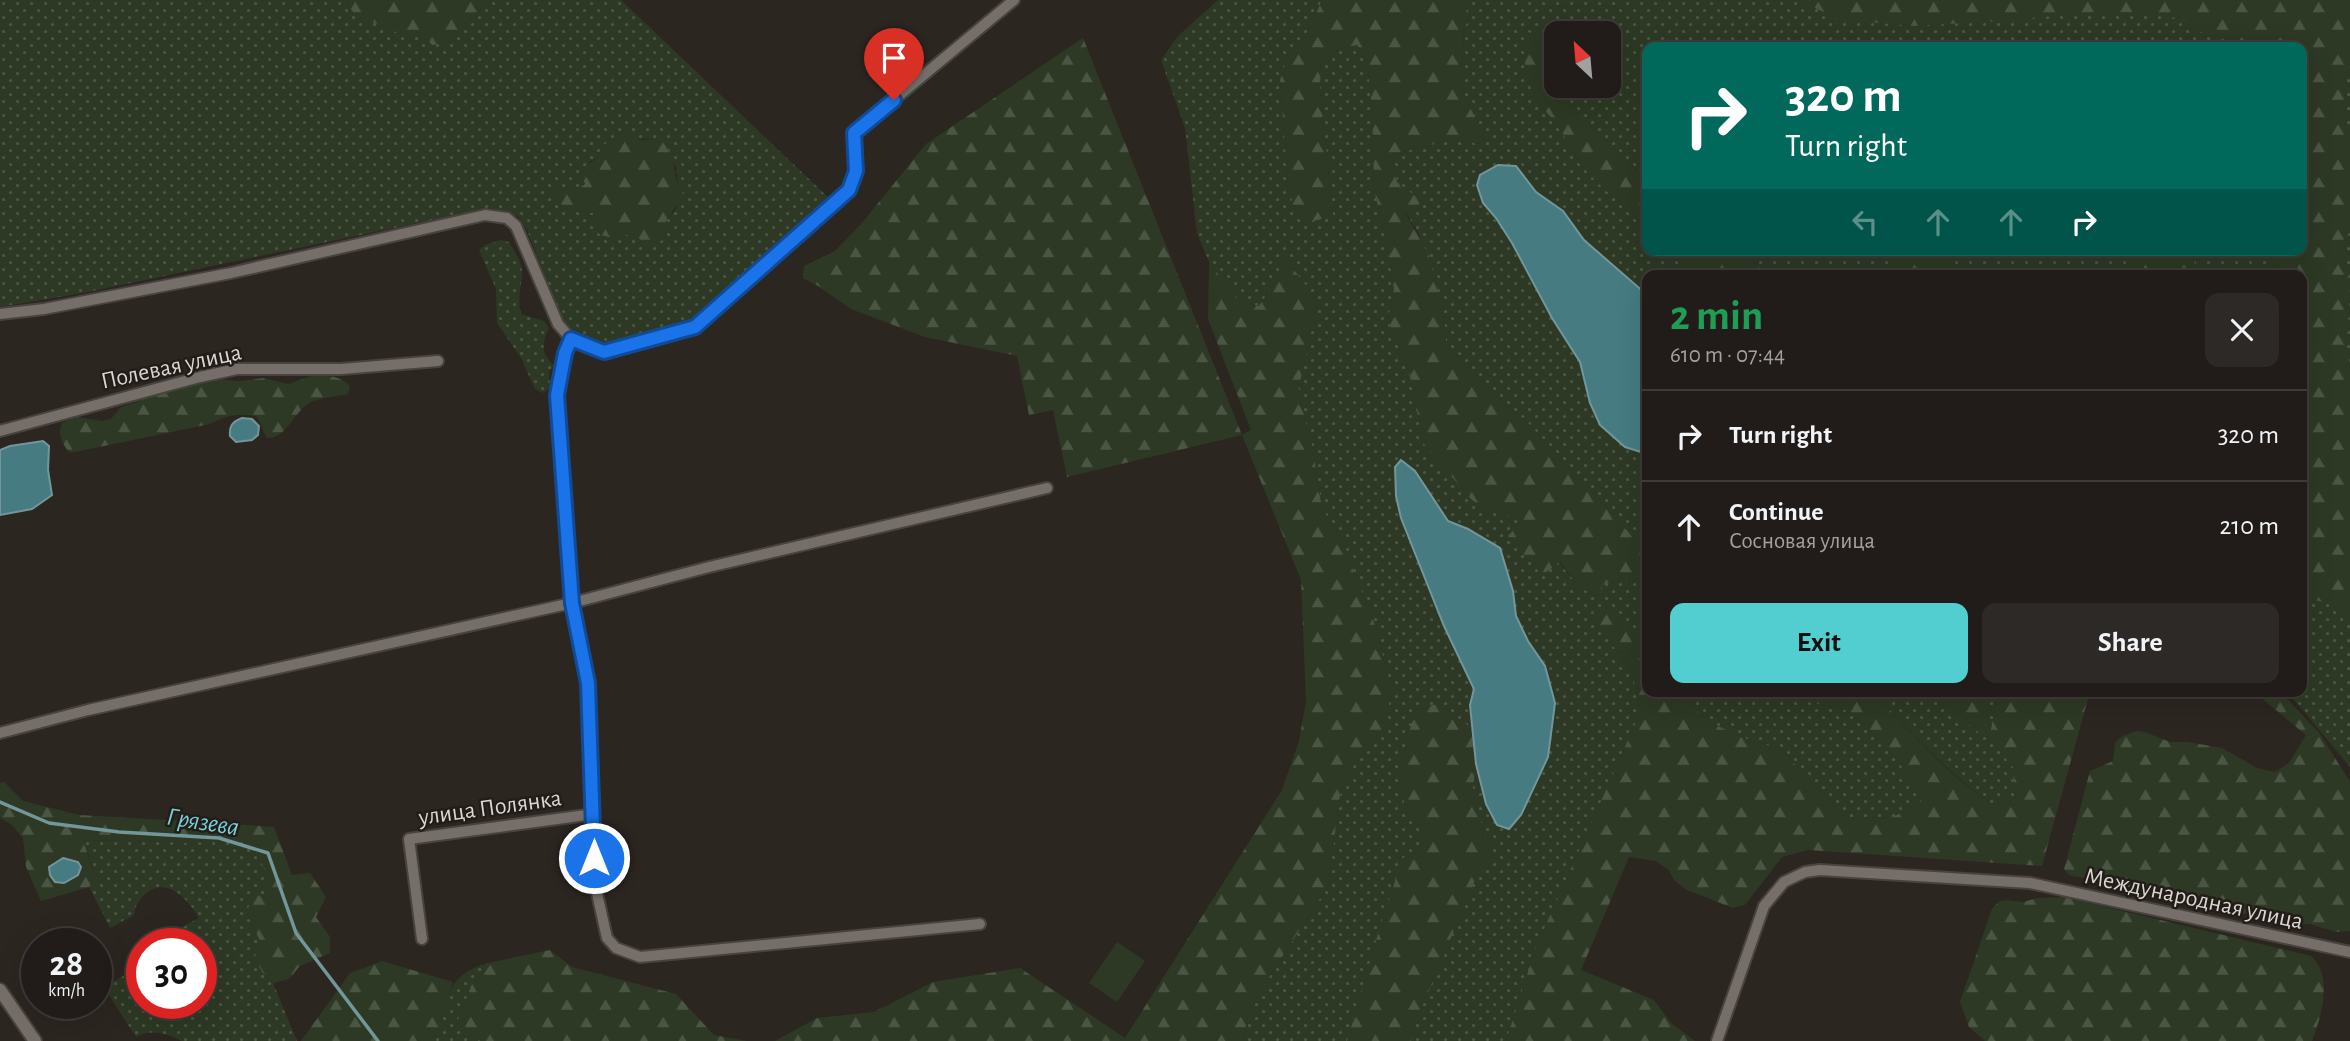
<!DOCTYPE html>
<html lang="en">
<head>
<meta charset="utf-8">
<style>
  body { margin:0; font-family:"Alegreya Sans",sans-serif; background:#2d2926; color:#f1f3f6; height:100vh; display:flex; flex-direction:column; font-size:26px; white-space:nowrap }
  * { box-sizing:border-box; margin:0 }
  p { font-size:23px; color:#a2a1a2 }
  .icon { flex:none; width:38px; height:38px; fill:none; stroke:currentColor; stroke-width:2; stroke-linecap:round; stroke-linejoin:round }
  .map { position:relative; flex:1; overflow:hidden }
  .sheet { position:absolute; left:1642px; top:270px; width:665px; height:427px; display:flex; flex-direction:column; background:#211c19; border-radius:14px; box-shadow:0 7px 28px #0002,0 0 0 2px #3e3a38 }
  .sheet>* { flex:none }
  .hud { position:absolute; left:1642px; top:42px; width:665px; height:214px; border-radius:14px; box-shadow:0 7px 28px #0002,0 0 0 2px #3e3a38; background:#00695c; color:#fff; overflow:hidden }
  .needle { width:46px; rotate:334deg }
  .tools { position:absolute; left:1544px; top:21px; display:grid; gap:14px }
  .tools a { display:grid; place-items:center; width:77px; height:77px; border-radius:14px; background:#211c19; box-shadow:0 7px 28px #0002,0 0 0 2px #3e3a38; font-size:35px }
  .speed { position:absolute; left:21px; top:928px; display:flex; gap:14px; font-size:35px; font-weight:700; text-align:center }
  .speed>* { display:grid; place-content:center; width:91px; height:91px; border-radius:50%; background:#211c19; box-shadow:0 7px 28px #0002,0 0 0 2px #3e3a38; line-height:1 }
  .speed small { font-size:18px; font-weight:400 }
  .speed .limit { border:10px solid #d22; background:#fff; color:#111 }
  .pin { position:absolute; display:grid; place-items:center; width:60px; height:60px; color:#fff; margin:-72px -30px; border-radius:50% 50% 50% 0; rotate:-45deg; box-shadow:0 0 7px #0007 }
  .pin .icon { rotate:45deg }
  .me { position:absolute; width:77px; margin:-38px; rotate:0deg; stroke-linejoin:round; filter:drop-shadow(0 0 5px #0008) }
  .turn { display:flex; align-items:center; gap:24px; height:147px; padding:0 28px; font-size:32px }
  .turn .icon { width:91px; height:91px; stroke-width:2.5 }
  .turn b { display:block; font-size:49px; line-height:60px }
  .lanes { display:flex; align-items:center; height:66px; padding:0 28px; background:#0003; justify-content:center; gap:35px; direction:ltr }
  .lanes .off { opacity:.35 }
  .round { display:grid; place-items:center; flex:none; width:74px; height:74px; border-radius:14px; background:#2d2926 }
  .summary { display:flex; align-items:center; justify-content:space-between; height:119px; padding:0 28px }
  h1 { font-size:42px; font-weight:700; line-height:52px; color:#1e9e55 }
  .primary-button { display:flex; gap:14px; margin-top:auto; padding:14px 28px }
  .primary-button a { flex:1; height:80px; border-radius:14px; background:#52cdd0; color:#111; font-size:28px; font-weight:700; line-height:80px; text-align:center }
  .primary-button a+a { background:#2d2926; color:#f1f3f6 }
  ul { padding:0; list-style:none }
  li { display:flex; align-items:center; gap:21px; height:91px; padding:0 28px; border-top:2px solid #3e3a38 }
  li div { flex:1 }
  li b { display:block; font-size:26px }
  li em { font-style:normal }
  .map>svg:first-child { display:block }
</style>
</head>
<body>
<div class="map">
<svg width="2350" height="1041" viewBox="0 0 2350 1041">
  <defs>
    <pattern id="grass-dots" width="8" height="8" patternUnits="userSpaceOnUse" patternTransform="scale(1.75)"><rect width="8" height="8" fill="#2d3924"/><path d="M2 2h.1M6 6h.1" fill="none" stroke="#4b5543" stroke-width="1.8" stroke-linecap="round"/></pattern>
    <pattern id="forest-firs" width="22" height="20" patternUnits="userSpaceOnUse" patternTransform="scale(1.75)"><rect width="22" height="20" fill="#2d3924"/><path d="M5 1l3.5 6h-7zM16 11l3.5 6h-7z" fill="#4b5543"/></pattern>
  </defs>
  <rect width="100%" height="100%" fill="#2c2621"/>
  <g fill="url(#grass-dots)" fill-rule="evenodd">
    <path d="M0 0H345L354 14 422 33 453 38 491 0H621L830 199 693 320 600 344 575 336 561 318 527 230 518 216 490 208 83 293 0 307ZM634 138 659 140 676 167 678 184 676 209 665 223 634 234 625 235 594 229V213L577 211 554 190 579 188 585 183 589 162 597 158 605 144Z"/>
    <path d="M1218 0H1322L1304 41 1288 55 1280 80 1288 181 1294 206 1333 216 1320 90 1321 64 1338 49 1357 45 1367 62 1372 107 1374 190 1386 239 1394 289 1388 320 1409 371 1417 403 1482 507 1524 520 1580 588 1599 596 1603 585 1626 578 1647 585V646L1644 643 1609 641 1632 671 1641 711 1537 947 1506 1041H1243L1247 1021 1258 994 1328 886 1340 795 1352 768 1371 746 1391 690 1376 628 1339 534 1322 509 1313 450 1298 391 1318 301 1284 258 1276 281 1259 306 1238 300 1209 262 1197 233 1185 128 1161 60 1178 36Z"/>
    <path d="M1463 0H2350V767L2287 691H2301V275H1766L1745 250H2301V47H1647V170L1634 168 1622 158 1571 105 1567 86H1608V33H1556V62L1541 38 1538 103 1558 125 1579 163 1603 188 1647 227V250H1669L1679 262 1698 275H1647V548L1633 537 1529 424 1479 380 1446 344 1444 319 1419 234 1405 211 1422 202 1396 182 1393 154 1452 140 1480 144 1484 138 1477 121 1461 90 1464 29 1470 15Z"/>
    <path d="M501 240 509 242C514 251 523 263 522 274 521 290 517 297 521 314L544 321 549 328C542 344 540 353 554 365L549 372 550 388 543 393 535 389 521 358 497 323 496 289 479 250 485 245Z"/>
    <path d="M1680 691H1791L1812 703 1843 709 1856 716 1896 757 1922 801 1893 817 1845 819 1782 750 1747 739 1711 723 1688 703Z"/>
    <path d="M1873 691H1999L1989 738 2013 767 2014 796 1993 804C1947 774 1910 731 1873 691Z"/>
    <path d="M220 823 234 824C246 858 268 848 267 894L247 914 261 943 255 957 262 972 273 983 297 1041H182C167 1034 151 1028 136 1037L105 989 108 984 142 966V1003H201V943H150L199 918C194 909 183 895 173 890 155 880 135 898 134 915L110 928 89 887 96 879C91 866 89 851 81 840L180 842 196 845Z"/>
    <path d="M493 962 472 984 456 1027 481 1041H435C448 1000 445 972 493 962Z"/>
  </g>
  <g fill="url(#forest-firs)">
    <path d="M345 0H491C473 15 458 44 432 45L422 33 412 39 354 14Z"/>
    <path d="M1322 0H1463L1470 15 1464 29 1461 90 1477 121 1484 138 1481 144 1452 140 1393 154 1397 182 1423 202 1405 212 1429 255 1444 319 1446 344 1479 380 1529 424 1633 537 1647 548V585L1626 578 1603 585 1599 596 1580 588 1560 562 1542 575 1508 536 1523 520 1482 507 1471 499 1423 443 1409 371 1388 320 1394 289 1386 239 1374 190 1372 107 1367 62 1357 45 1338 49 1321 64 1320 90 1333 216 1306 223 1293 206 1288 181 1280 80 1288 55 1304 41Z"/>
    <path d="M1799 0H2350V66L2345 85 2344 113 2350 135V225L2344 258 2350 285 2347 347 2350 367V618L2343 608 2301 596V275H2272L2273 250H2301V47H2260L2253 43 2208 37 2184 20 2154 13 2095 12 2001 21 1911 26 1838 19Z"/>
    <path d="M1528 32 1541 38 1556 62V86H1567L1571 105 1622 158 1634 168 1647 170V227L1603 188 1579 163 1558 125 1538 103 1526 77 1524 47Z"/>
    <path d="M1083 38 1242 435 1251 430 1208 319 1209 262 1238 300 1259 306 1276 281 1284 257 1318 301 1298 391 1313 450 1322 509 1339 534 1376 628 1391 690 1387 720 1371 746 1352 768 1340 795 1328 886 1258 994 1247 1021 1243 1041H775L817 1018 874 1012 933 982 1020 968 1125 1038 1282 790 1299 741 1306 701 1301 580 1242 435 1067 477 1053 410 1029 415 1017 356 925 337 851 309 818 286 803 278 804 266 835 251 862 223 926 144Z"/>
    <path d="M618 134H627L643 140 659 139C676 153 672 166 678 184L685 189C677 201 674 212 665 223 668 237 661 245 648 246L634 234C618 236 606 241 594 230L593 213 568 209 554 199 553 190 579 188 585 184 582 176 583 168 597 158 605 144Z"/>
    <path d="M1669 250H1745L1766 275H1698L1679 262Z"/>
    <path d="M1883 250H1939L1949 275H1897Z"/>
    <path d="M2132 250H2193L2196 275H2138Z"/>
    <path d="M312 376C326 376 339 374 350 386L348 394C336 397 320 397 309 403 293 413 287 438 267 438 262 431 262 423 256 416 238 413 226 415 210 424L70 453C62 444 57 434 62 423L77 417 102 421 111 419 121 407 138 402 152 393 214 379 239 381 264 378 288 384Z"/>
    <path d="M1607 604 1647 646V691H1680L1688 703 1711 723 1747 739 1782 750 1845 819 1893 817 1922 801 1896 757 1856 716 1843 709 1812 703 1791 691H1873C1910 731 1946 775 1993 804L2014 796 2013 767 1989 738 1999 691H2087L2089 695 2042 866 1808 850 1782 857 1745 905 1733 908 1687 890 1674 880 1669 870 1656 861 1629 857 1581 970 1654 1000 1671 1023 1695 1041H1506L1536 947 1641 711 1632 671 1609 641 1593 612Z"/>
    <path d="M1929 691H1990L1984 737Z"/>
    <path d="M2253 691H2280L2320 734 2350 782V931L2336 932 2310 924 2291 925 2163 894 2069 875 2064 869 2090 771 2113 761 2115 743 2121 737 2136 731 2145 732 2170 742H2188L2222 748 2257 768 2275 772 2289 763 2306 735Z"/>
    <path d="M1438 704 1473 729 1476 764 1473 788 1478 813 1493 854 1475 880 1414 1026 1411 1041H1347L1381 923 1403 858 1417 851 1423 832 1405 812 1399 767 1416 709Z"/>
    <path d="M4 782 23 801 79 815 220 823 196 845 180 842 82 840C88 852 91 866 96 879L89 887 41 901 26 867 23 838 12 825 0 818V783Z"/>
    <path d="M234 824 274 827 292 875 310 873 326 897 316 917 330 937V953L300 966 289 979 273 983 262 972 255 957 261 943 247 914 251 897 267 894C268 848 246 858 234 824Z"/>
    <path d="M2064 897 2311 956C2334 976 2321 1017 2312 1041H1985L1969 1027 1960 1002 1992 909 1998 902 2005 900 2023 902 2038 898Z"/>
    <path d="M550 950 572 967 676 994 714 1035 747 1041H481L455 1027 472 984 493 962Z"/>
    <path d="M382 961 453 982 435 1041H301L350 973Z"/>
  </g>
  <path fill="#2d3924" d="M1117 942 1145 961 1117 1002 1089 983Z"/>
  <g fill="#467b82" stroke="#72969a" stroke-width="2">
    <path d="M1498 165 1516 166 1536 192 1563 211 1584 240 1646 294 1647 454 1625 447 1600 425 1590 403 1580 362 1552 318 1512 243 1496 218 1483 203 1477 185 1480 175Z"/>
    <path d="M242 418 252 419 259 426 258 435 252 440 236 442 230 436C229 426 232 422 242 418Z"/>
    <path d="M43 441 49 446 48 470 52 495 32 509 0 515V450L10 446Z"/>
    <path d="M1401 460 1415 471 1448 521 1468 529 1500 548 1513 591 1516 616 1528 641 1545 666 1555 703 1548 757 1521 815 1509 829 1497 825 1486 804 1476 764 1470 705 1474 689 1444 626 1401 518 1396 496 1395 467Z"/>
    <path d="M63 858 78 862 81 867 78 875 64 883 55 882 50 875 49 867Z"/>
  </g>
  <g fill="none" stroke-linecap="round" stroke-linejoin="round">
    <path stroke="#72969a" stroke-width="3.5" d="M0 802 49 823 119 832 219 838 268 853 296 933 378 1041"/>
    <defs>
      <g id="minor">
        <path d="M0 314 44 309 231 273 485 215 507 218 516 226 558 324 571 339 604 352 695 327 849 190 856 171 854 133 1014 0"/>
        <path d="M571 339 565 353 557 395 572 603 588 683 594 814V880L607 938 616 948 640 957 980 924"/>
        <path d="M0 431 200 377 237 369H341L438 361"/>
        <path d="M0 733 88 710 572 603 709 567 1047 488"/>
        <path d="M422 939 409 839 594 814"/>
        <path d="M1717 1041 1764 906 1784 882 1805 872 1820 870 2030 883 2350 952"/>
      </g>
      <path id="tertiary" d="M0 990 35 1041"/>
    </defs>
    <use href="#minor" stroke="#48433f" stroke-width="14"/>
    <use href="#tertiary" stroke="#48433f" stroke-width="16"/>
    <use href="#minor" stroke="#766f69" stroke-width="10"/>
    <use href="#tertiary" stroke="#766f69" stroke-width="12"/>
  </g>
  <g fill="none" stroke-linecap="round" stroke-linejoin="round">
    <defs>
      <path id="route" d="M594 858 588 683 572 603 557 395 565 353 571 339 604 352 695 327 849 190 856 171 854 133 894 100"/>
    </defs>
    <use href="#route" stroke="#114b97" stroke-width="18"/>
    <use href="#route" stroke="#1a73e8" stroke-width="12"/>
  </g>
  <g text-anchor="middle" stroke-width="5" stroke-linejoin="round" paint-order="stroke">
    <g font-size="24" fill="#dad6d3" stroke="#231d18">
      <text transform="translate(171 366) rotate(-12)" y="8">Полевая улица</text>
      <text transform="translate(490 807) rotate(-8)" y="8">улица Полянка</text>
      <text transform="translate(2194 898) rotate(12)" y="8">Международная улица</text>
    </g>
    <g font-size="26" font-style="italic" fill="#77d0dc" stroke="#231d18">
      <text transform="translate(203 821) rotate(9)" y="9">Грязева</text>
    </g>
  </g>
</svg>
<div class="tools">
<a><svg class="needle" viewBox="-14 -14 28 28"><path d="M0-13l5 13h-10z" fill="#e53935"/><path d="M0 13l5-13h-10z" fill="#a2a1a2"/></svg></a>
</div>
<div class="speed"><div>28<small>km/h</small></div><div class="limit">30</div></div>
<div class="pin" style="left:894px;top:100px;background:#d93025"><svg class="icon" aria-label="arrive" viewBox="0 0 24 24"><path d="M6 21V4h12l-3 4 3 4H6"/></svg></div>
<svg class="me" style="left:594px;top:858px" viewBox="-20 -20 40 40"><circle r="17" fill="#1a73e8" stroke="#fff" stroke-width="3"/><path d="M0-11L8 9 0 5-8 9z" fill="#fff"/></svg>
<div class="hud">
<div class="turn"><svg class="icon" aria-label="right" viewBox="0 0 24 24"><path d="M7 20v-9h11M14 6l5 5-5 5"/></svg><div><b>320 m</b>Turn right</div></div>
<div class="lanes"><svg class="icon off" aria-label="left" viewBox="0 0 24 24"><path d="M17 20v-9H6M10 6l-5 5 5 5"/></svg><svg class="icon off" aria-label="ahead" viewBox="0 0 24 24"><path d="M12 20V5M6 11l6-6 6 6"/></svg><svg class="icon off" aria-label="ahead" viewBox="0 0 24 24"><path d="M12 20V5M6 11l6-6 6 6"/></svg><svg class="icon" aria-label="right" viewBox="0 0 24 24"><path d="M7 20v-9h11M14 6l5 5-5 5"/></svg></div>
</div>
<section class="sheet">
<div class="summary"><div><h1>2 min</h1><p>610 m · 07:44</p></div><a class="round"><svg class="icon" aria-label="close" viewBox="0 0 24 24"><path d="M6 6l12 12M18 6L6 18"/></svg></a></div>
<ul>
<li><svg class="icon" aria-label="right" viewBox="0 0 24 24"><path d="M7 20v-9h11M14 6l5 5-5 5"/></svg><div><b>Turn right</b></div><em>320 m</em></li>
<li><svg class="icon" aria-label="ahead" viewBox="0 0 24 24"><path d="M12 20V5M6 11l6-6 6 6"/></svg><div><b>Continue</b><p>Сосновая улица</p></div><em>210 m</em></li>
</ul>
<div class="primary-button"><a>Exit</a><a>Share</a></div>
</section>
</div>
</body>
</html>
